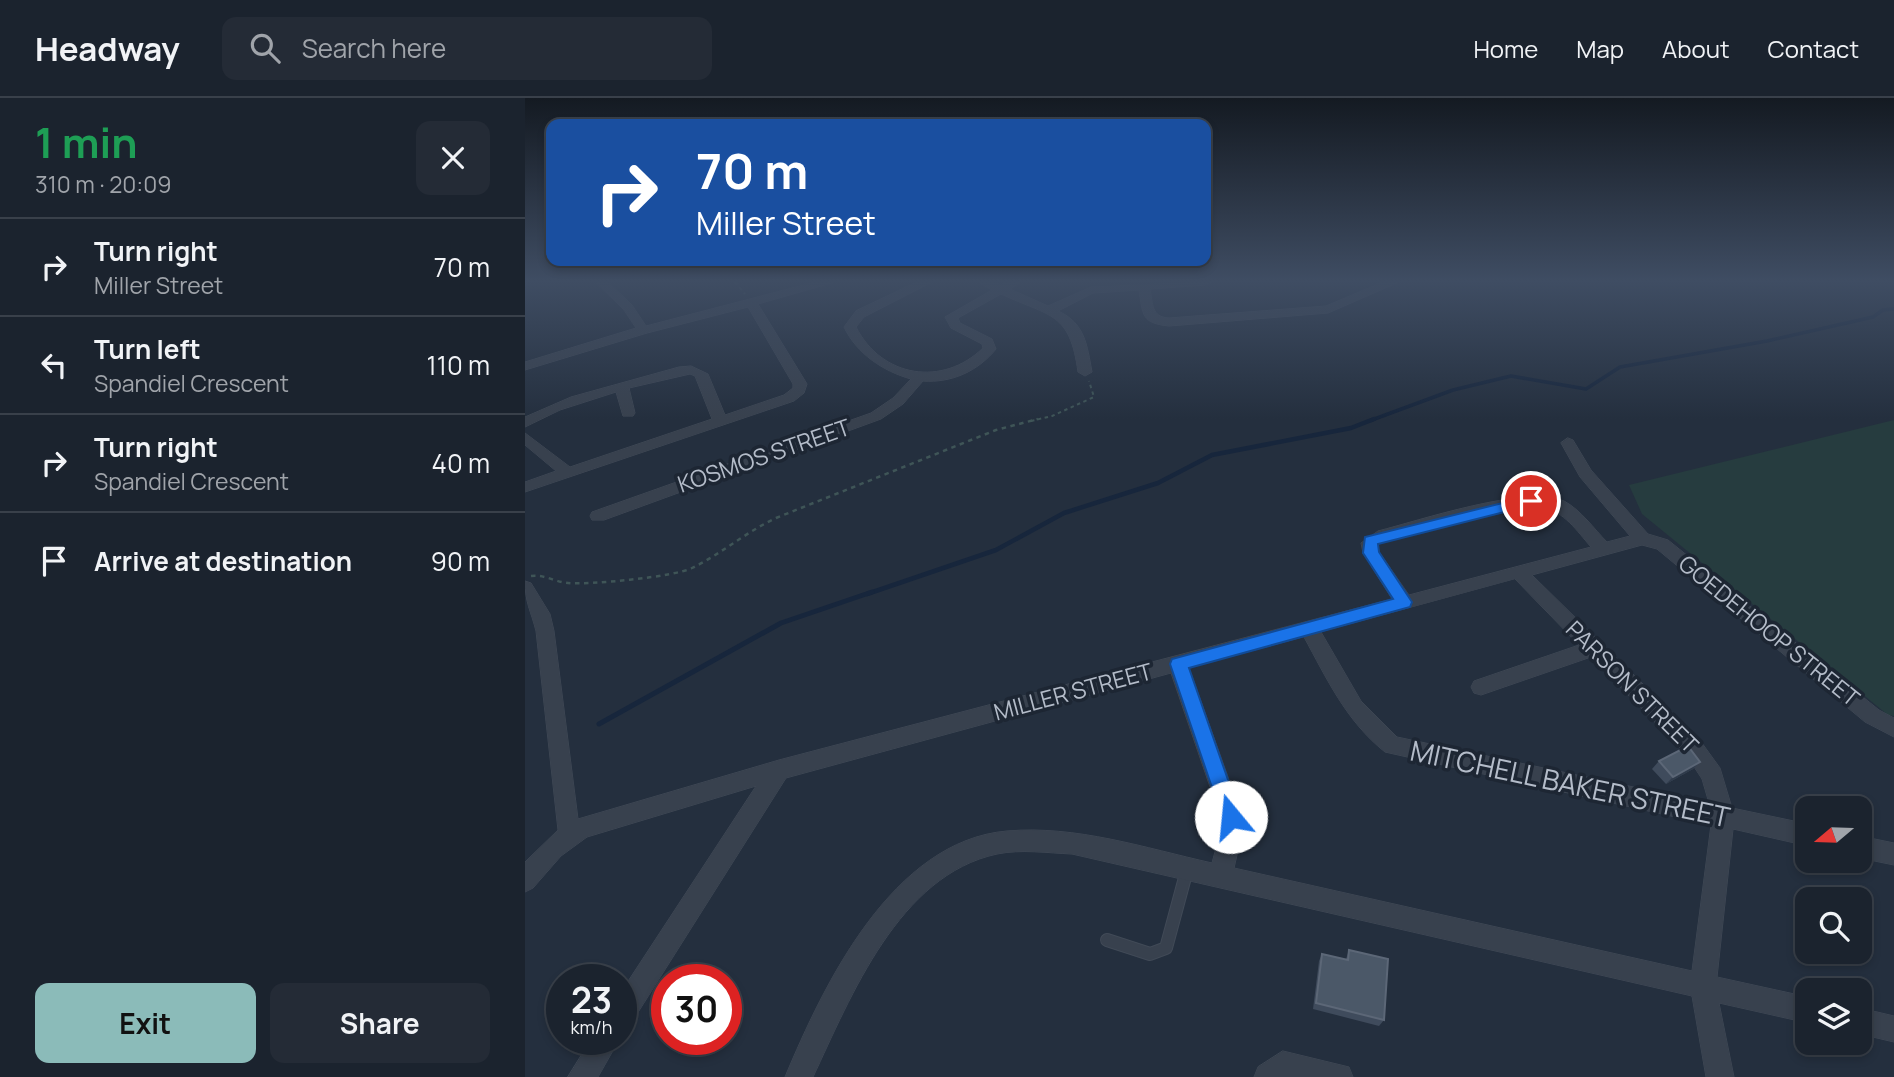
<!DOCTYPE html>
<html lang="en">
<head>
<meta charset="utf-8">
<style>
  body { margin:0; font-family:Manrope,sans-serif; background:#242b36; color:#f1f3f6; height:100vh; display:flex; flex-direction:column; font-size:26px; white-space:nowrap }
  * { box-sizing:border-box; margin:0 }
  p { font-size:23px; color:#a0a4aa }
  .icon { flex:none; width:38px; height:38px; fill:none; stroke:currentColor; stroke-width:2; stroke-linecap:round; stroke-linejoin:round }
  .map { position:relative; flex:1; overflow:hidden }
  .drawer { display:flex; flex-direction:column; background:#1b232e; width:525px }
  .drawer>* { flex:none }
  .top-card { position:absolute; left:21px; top:21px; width:665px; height:147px; border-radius:14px; box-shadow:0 4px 10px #0003,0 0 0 2px #39404a; background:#1a4fa0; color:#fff; overflow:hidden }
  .needle { width:46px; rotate:251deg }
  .controls { position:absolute; left:1270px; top:698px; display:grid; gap:14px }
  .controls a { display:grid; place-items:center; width:77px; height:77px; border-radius:14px; background:#1b232e; box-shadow:0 4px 10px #0003,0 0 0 2px #39404a; font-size:35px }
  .speed { position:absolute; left:21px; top:866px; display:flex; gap:14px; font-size:35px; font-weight:700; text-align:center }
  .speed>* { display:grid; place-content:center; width:91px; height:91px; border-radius:50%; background:#1b232e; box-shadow:0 4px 10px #0003,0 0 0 2px #39404a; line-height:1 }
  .speed small { font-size:18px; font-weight:400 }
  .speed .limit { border:10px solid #d22; background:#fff; color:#111 }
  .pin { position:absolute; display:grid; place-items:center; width:60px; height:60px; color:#fff; margin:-30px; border:4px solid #fff; border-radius:50%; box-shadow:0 2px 7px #0007 }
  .me { position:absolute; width:77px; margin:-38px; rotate:343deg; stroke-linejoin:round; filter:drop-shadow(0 0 5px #0008) }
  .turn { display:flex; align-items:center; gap:24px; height:147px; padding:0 35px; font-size:32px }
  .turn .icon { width:91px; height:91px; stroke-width:2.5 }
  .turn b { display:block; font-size:49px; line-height:60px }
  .round { display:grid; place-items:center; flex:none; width:74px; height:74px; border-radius:14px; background:#242b36 }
  .headline { display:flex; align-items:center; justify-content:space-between; height:119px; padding:0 35px }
  h1 { font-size:42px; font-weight:700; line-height:52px; color:#1e9e55 }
  .button { display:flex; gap:14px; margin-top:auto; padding:14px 35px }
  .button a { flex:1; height:80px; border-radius:14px; background:#8bbbb9; color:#111; font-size:28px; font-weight:700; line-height:80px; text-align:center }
  .button a+a { background:#242b36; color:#f1f3f6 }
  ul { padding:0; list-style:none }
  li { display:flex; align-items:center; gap:21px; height:98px; padding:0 35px; border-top:2px solid #39404a }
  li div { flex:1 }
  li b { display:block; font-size:26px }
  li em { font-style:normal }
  header { display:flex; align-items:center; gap:42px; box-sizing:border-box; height:98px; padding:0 35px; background:#1b232e; border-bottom:2px solid #39404a }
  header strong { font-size:33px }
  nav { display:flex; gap:38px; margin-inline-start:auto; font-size:24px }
  .search { width:490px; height:63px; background:#242b36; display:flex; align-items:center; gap:18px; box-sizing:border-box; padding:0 24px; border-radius:14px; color:#a0a4aa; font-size:26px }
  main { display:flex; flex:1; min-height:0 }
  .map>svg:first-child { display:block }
</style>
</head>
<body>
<header>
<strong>Headway</strong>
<div class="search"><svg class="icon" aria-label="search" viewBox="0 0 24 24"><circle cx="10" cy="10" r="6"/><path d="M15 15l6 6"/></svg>Search here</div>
<nav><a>Home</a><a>Map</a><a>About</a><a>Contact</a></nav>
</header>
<main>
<section class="drawer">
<div class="headline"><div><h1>1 min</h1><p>310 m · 20:09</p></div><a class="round"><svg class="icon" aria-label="close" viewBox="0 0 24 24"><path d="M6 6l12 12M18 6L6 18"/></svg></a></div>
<ul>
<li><svg class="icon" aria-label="right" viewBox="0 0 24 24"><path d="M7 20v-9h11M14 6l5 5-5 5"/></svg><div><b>Turn right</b><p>Miller Street</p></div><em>70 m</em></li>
<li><svg class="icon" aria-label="left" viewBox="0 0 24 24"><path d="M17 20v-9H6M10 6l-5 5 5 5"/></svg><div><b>Turn left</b><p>Spandiel Crescent</p></div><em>110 m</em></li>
<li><svg class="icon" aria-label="right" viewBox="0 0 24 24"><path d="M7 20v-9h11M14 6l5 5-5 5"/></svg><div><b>Turn right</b><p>Spandiel Crescent</p></div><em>40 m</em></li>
<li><svg class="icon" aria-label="arrive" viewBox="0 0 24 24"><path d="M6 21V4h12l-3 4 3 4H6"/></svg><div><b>Arrive at destination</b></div><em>90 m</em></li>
</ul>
<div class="button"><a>Exit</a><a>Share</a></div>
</section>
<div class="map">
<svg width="1369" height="979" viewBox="0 0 1369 979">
  <rect width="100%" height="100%" fill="#242f3e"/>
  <path fill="#263c3f" d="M1369 322V618L1363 617 1117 416 1104 387Z"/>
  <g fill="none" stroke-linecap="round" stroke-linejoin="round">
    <path stroke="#17263c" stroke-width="3.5" d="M844 323 928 292 986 278 1061 291 1095 269 1242 243 1348 219 1358 212 1369 211"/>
    <path stroke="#17263c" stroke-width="4.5" d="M342 496 471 452 539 415 633 385 687 357 826 330 849 321"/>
    <path stroke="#17263c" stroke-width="5" d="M74 626 256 525 347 494"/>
    <defs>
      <path id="service" d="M582 842 625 856 641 850 662 772"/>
      <g id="minor">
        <path d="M71 184H83L107 207 121 228 290 184H310L233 206 282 286 279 295 269 303 0 394V384L31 373 0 347V335L45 369 187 321 170 278 165 276 104 290 110 315 108 318H98L91 294 35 312 0 329V319L46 299 154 269 166 268 183 276 200 317 259 297 268 290V286L223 209 122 235 0 272V264L111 230 99 212Z"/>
        <path d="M392 184H407L339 219 331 229C357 280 418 289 458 250L457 246 426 230 420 219 467 192 453 184H468L476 187 481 184H496L485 191 523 208 566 189 686 184 680 187 625 191C628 206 626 219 644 220L801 208 858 184H874L803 215 644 228C616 225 618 217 614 192L568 195 533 213C560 225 562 247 567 274L560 278 553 274C545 214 526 219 476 196L433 220 435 225 467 241 471 251C453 273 427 285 398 283L378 306 356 321 79 422H67L65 418 67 414 346 315 368 300 386 281C358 273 332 256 319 229L331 213Z"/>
        <path d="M1043 340 1048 342 1066 372 1123 436 1143 442 1354 612 1369 620V639L1340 624 1132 451 1117 447 1007 477 1174 641 1195 670 1207 710 1283 726V748L1208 731 1192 879 1283 899V925L1194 905 1209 979H1181L1167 898 547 756C523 755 496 751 472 756 374 777 326 898 288 979H260C299 886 367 743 482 733 551 727 620 750 687 765L695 735V718L646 575 261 680 105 927 96 931V894L231 688 62 739 36 758 8 790 0 794V764L33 732 11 533C6 513 0 505 0 483L6 485 25 516 29 533 53 721 254 662 867 501 838 455 836 445 853 433C893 423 1003 386 1039 403 1056 412 1069 431 1082 444L1105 438 1055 379 1036 345ZM1017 409C1039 413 1052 433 1066 449L884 497 854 454 853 447 858 443 972 414ZM990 481 1054 547 949 583 946 589 949 595 956 597 1066 559 1160 655 1177 681 1184 705 872 639 836 603 796 534ZM779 539C802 581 821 623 860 654L1186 727 1167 873 709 770 717 735V718L664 570Z"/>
        <path d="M1335 738 1369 745V767L1335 760Z"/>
        <path d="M1335 910 1369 918V944L1335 936Z"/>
        <path d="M66 942H94L73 979H43Z"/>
        <path d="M758 953 824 969 828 979H729L733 969Z"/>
      </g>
    </defs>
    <use href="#service" stroke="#414a57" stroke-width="14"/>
    <use href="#minor" stroke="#414a57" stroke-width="1"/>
    <g stroke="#3f5557" stroke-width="2" stroke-dasharray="3.5 3.5" stroke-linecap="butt">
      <path d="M210 184 220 196"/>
      <path d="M506 323 527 318 569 299 564 283"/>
    </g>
    <path stroke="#3f5557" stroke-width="2.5" stroke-dasharray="4.5 4.5" stroke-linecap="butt" d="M6 478C19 476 30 484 43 485 64 487 149 479 167 470 196 456 221 434 251 420L471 332 513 321"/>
    <use href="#service" stroke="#38414e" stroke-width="12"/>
    <use href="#minor" fill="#38414e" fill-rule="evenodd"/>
  </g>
  <g fill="#3f4b5c">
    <path d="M1134 663 1175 664 1168 671 1141 686 1127 671Z"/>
    <path d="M824 852 859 922 854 928 788 911 794 863 797 856 821 861Z"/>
  </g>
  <path fill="#2f3b4b" d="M1175 664 1168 671 1141 686 1148 679Z"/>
  <g fill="#4b5868" stroke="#5c6777" stroke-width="2">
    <path d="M1163 648 1175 664 1148 679 1134 663Z"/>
    <path d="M824 852 863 861 859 922 791 905 797 856 823 862Z"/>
  </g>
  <linearGradient id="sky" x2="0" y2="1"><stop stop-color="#141a22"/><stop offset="0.57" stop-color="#3f4d63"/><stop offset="1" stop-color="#3f4d63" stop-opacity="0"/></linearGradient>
  <rect width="1369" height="321" fill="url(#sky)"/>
  <path fill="#1a73e8" stroke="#114b97" stroke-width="2" d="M1006 398 1014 403 1011 406 853 446 854 454 887 504 885 509 664 570 716 719 713 725 706 728 699 725 645 566 647 561 868 501 838 455 840 439Z"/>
  <g text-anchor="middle" stroke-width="7" stroke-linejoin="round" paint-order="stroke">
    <g font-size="23" fill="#b4bcc9" stroke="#1d2633">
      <text transform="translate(239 358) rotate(-19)" y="8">KOSMOS STREET</text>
      <text transform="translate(1244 533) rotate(39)" y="8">GOEDEHOOP STREET</text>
      <text transform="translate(1107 589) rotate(45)" y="8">PARSON STREET</text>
      <text transform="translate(548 594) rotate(-15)" y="8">MILLER STREET</text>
    </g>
    <g font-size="28" fill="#b4bcc9" stroke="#1d2633">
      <text transform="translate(1045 686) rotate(12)" y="10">MITCHELL BAKER STREET</text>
    </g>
  </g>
</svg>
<div class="controls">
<a><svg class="needle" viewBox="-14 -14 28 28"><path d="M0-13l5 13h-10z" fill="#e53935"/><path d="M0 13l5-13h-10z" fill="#a0a4aa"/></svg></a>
<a><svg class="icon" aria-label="search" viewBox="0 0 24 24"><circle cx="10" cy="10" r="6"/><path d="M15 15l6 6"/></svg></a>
<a><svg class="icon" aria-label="layers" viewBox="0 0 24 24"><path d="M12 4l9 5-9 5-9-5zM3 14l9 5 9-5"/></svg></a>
</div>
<div class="speed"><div>23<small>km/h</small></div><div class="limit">30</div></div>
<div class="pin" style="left:1006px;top:403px;background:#d93025"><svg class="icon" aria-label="arrive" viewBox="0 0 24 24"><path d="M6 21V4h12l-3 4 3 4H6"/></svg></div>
<svg class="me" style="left:706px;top:719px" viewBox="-20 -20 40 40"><circle r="19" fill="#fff"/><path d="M0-13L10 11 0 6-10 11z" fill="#1a73e8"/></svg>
<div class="top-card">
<div class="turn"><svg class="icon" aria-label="right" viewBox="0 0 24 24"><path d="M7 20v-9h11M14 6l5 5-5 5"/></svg><div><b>70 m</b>Miller Street</div></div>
</div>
</div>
</main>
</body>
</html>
